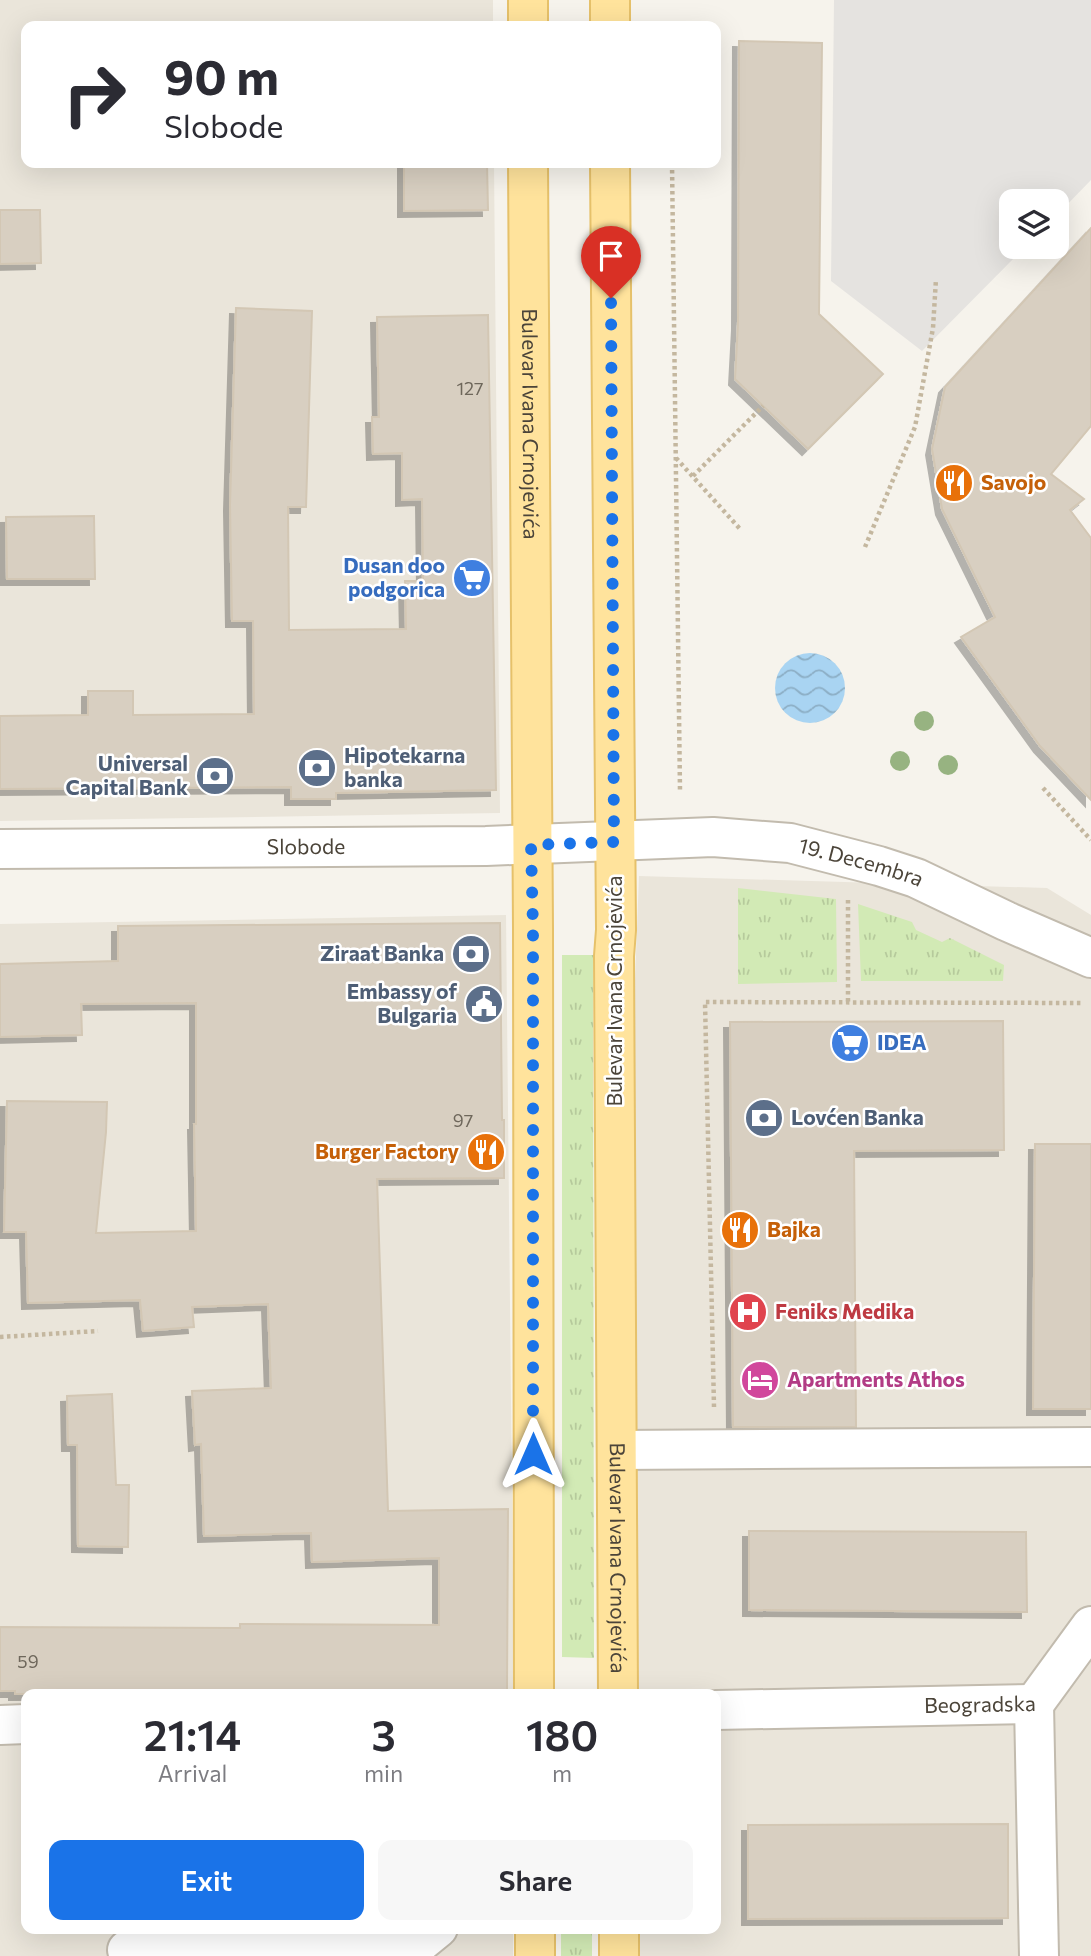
<!DOCTYPE html>
<html lang="en">
<head>
<meta charset="utf-8">
<style>
  body { margin:0; font-family:Commissioner,sans-serif; background:#f7f7f7; color:#2b2b33; height:100vh; display:flex; flex-direction:column; font-size:26px; white-space:nowrap }
  * { box-sizing:border-box; margin:0 }
  p { font-size:23px; color:#7c7c81 }
  .icon { flex:none; width:38px; height:38px; fill:none; stroke:currentColor; stroke-width:2; stroke-linecap:round; stroke-linejoin:round }
  .map { position:relative; flex:1; overflow:hidden }
  .details { position:absolute; left:21px; top:1689px; width:700px; height:245px; display:flex; flex-direction:column; background:#fff; border-radius:14px; box-shadow:0 7px 28px #0002 }
  .details>* { flex:none }
  .hud { position:absolute; left:21px; top:21px; width:700px; height:147px; border-radius:14px; box-shadow:0 7px 28px #0002; background:#fff; color:#2b2b33; overflow:hidden }
  .tools { position:absolute; left:999px; top:189px; display:grid; gap:14px }
  .tools a { display:grid; place-items:center; width:70px; height:70px; border-radius:14px; background:#fff; box-shadow:0 7px 28px #0002; font-size:35px }
  .pin { position:absolute; display:grid; place-items:center; width:60px; height:60px; color:#fff; margin:-72px -30px; border-radius:50% 50% 50% 0; rotate:-45deg; box-shadow:0 0 7px #0007 }
  .pin .icon { rotate:45deg }
  .me { position:absolute; width:77px; margin:-38px; rotate:0deg; stroke-linejoin:round; filter:drop-shadow(0 0 5px #0008) }
  .turn { display:flex; align-items:center; gap:24px; height:147px; padding:0 28px; font-size:32px }
  .turn .icon { width:91px; height:91px; stroke-width:2.5 }
  .turn b { display:block; font-size:49px; line-height:60px }
  .eta { display:flex; justify-content:space-evenly; align-items:center; height:119px; text-align:center }
  .eta b { font-size:42px; font-weight:600; line-height:49px }
  .button { display:flex; gap:14px; margin-top:auto; padding:14px 28px }
  .button a { flex:1; height:80px; border-radius:14px; background:#1a73e8; color:#fff; font-size:28px; font-weight:600; line-height:80px; text-align:center }
  .button a+a { background:#f7f7f7; color:#2b2b33 }
  .map>svg:first-child { display:block }
</style>
</head>
<body>
<div class="map">
<svg width="1091" height="1956" viewBox="0 0 1091 1956">
  <defs>
    <pattern id="grass-tufts" width="24" height="20" patternUnits="userSpaceOnUse" patternTransform="scale(1.75)"><rect width="24" height="20" fill="#d2eab5"/><path d="M3 7l-1-3M5 7V3M7 7l1-3M15 17l-1-3M17 17v-4M19 17l1-3" fill="none" stroke="#b6ca9c"/></pattern>
    <pattern id="water-waves" width="16" height="10" patternUnits="userSpaceOnUse" patternTransform="scale(1.75)"><rect width="16" height="10" fill="#a9d4f2"/><path d="M0 5q4-4 8 0t8 0" fill="none" stroke="#8caec5"/></pattern>
    <filter id="shadow"><feDropShadow dx="-6" dy="6" stdDeviation="0" flood-color="#0004"/></filter>
  </defs>
  <rect width="100%" height="100%" fill="#f6f3ec"/>
  <g fill="#eae5da">
    <path d="M0 0H493V26H26V163H494L500 813 0 821Z"/>
    <path d="M639 876 1047 888 1091 915V1956H629L627 1929 716 1928V1694H618L617 1450Z"/>
    <path d="M506 915 514 1694H26V1713L0 1714V924Z"/>
    <path d="M26 1744V1928L513 1929V1956H0V1745Z"/>
  </g>
  <g fill="url(#grass-tufts)">
    <path d="M738 888 836 899 837 982 738 984Z"/>
    <path d="M858 904 912 922 916 930 942 942 950 938 1004 965 1003 981H861Z"/>
    <path d="M562 955H593L594 1658 562 1657Z"/>
    <rect x="561" y="1929" width="31" height="27"/>
  </g>
  <path fill="#e5e3e0" d="M834 0H1091V180L1057 215V201H1012V247H1025L922 351 831 281Z"/>
  <circle fill="url(#water-waves)" cx="810" cy="688" r="35"/>
  <g fill="#d8cfc1" stroke="#d3c7b4" stroke-width="2" filter="url(#shadow)">
    <path d="M739 41 822 43 819 314 883 374 808 449 735 379 738 324Z"/>
    <path d="M404 163H487L488 210 404 211Z"/>
    <path d="M0 210H40L41 263 0 264Z"/>
    <path d="M1091 228V426L1051 474 1084 499 1070 510 1091 538V800L1040 746 961 637 995 617 942 509 932 449 945 387Z"/>
    <path d="M236 308 312 311 306 507H288L289 630 406 629 405 581H423L422 499 402 500V453L373 454 372 417H379L377 317 488 315 496 790 336 793V799H291V787L0 789V716L88 715V691H133V715L254 714 253 621H232L230 505Z"/>
    <path d="M94 516 95 579H7L6 517Z"/>
    <path d="M500 923 502 1120H504V1178L377 1179 388 1511 508 1509 507 1691 15 1694V1691H0V1627L240 1628V1624L439 1625V1558L312 1562 311 1533 204 1536 201 1444 195 1445 192 1391 271 1388 268 1304 192 1307 194 1327 143 1331 140 1300 28 1303 26 1232H4L7 1101 107 1102 106 1132 96 1233 196 1231 194 1124H196V1003L81 1004 82 1035 0 1037V964L118 961V926Z"/>
    <path d="M1003 1021 1004 1150 854 1151 856 1427H733L730 1022Z"/>
    <path d="M1035 1144H1091V1409H1033Z"/>
    <path d="M112 1394 116 1485H129L128 1547 78 1546 77 1445H68L67 1396Z"/>
    <path d="M749 1531 1026 1532 1027 1612 749 1610Z"/>
    <path d="M1008 1824V1918L748 1919V1825Z"/>
  </g>
  <g fill="none" stroke-linecap="round" stroke-linejoin="round">
    <defs>
      <g id="minor">
        <path id="s1" d="M0 849 486 846 713 837 790 843 879 866 916 878 1006 921 1091 958"/>
        <path d="M617 1450 1091 1447"/>
        <path d="M1034 1704 1039 1956"/>
        <path d="M1034 1704 1091 1626"/>
        <path id="s2" d="M716 1710 1034 1704"/>
        <path d="M0 1725 26 1724"/>
        <path d="M127 1950 422 1941 438 1928"/>
      </g>
      <g id="major">
        <path d="M528 0V26"/>
        <path d="M610 0V26"/>
        <path id="s3" d="M528 163 533 929 534 1694"/>
        <path id="s4" d="M610 163 616 930 614 956 618 1694"/>
        <path d="M535 1928V1956"/>
        <path d="M619 1928V1956"/>
      </g>
    </defs>
    <use href="#minor" stroke="#c2bbae" stroke-width="42"/>
    <use href="#major" stroke="#e6c16a" stroke-width="42"/>
    <g stroke="#c4b79f" stroke-width="4.5" stroke-dasharray="3.5 3.5" stroke-linecap="butt">
      <path d="M670 22V26"/>
      <path d="M672 163 680 791"/>
      <path d="M676 458 741 530"/>
      <path d="M693 476 763 406"/>
      <path d="M865 547 915 427 933 328 936 279"/>
      <path d="M1043 788 1091 840"/>
      <path d="M848 900V1003"/>
      <path d="M0 1337 98 1331"/>
      <path d="M714 1407 705 1002 1083 1003"/>
    </g>
    <use href="#minor" stroke="#fff" stroke-width="38"/>
    <use href="#major" stroke="#ffe39c" stroke-width="38"/>
  </g>
  <g fill="#97b381">
    <circle cx="924" cy="721" r="10"/>
    <circle cx="900" cy="761" r="10"/>
    <circle cx="948" cy="765" r="10"/>
  </g>
  <g fill="none" stroke-linecap="round" stroke-linejoin="round">
    <path stroke="#1a73e8" stroke-width="12" stroke-dasharray="0 21.6" d="M533 1454V929L531 845 614 842 611 298"/>
  </g>
  <defs>
    <symbol id="restaurant-disc" viewBox="-11 -11 22 22"><circle r="9.5" fill="#e8710a" stroke="#fff"/><path d="M-5-6h1v4h1v-4h1v4h1v-4h1v5L-1.5 .5V6h-2V.5L-5-1ZM5-6V6H3V1.5H1.5Q1.5-4 5-6Z" fill="#fff"/></symbol>
    <symbol id="supermarket-disc" viewBox="-11 -11 22 22"><circle r="9.5" fill="#3f7fe0" stroke="#fff"/><path d="M-6-5.5h2.5l.6 2H6L4.5 2H-2.5L-4.4-4H-6ZM-1.5 3.2a1.3 1.3 0 1 0 .1 0ZM3 3.2a1.3 1.3 0 1 0 .1 0Z" fill="#fff"/></symbol>
    <symbol id="bank-disc" viewBox="-11 -11 22 22"><circle r="9.5" fill="#5c6f8a" stroke="#fff"/><path d="M-6-4H6V4H-6ZM0-2.3a2.3 2.3 0 1 0 0 4.6a2.3 2.3 0 1 0 0-4.6Z" fill="#fff"/></symbol>
    <symbol id="civic-disc" viewBox="-11 -11 22 22"><circle r="9.5" fill="#5c6f8a" stroke="#fff"/><path d="M-.6-6.5H3V-4.5H.6V-3L4-1V1h2V6H-6V1h2V-1L-.6-3ZM-1.2 2.5V6h2.4V2.5Z" fill="#fff"/></symbol>
    <symbol id="hospital-disc" viewBox="-11 -11 22 22"><circle r="9.5" fill="#e0444e" stroke="#fff"/><path d="M-5-5h3v3.5h4V-5h3V5h-3V1.5h-4V5h-3Z" fill="#fff"/></symbol>
    <symbol id="hotel-disc" viewBox="-11 -11 22 22"><circle r="9.5" fill="#d1479c" stroke="#fff"/><path d="M-6-4.5h1.5V1H6V5H4.5V3h-9V5H-6ZM-4 0a1.8 1.8 0 1 1 3.6 0ZM.5 0V-2.5h3Q6-2.5 6 0Z" fill="#fff"/></symbol>
  </defs>
  <g fill-rule="evenodd">
    <use href="#restaurant-disc" x="932" y="461" width="44" height="44"/>
    <use href="#supermarket-disc" x="450" y="556" width="44" height="44"/>
    <use href="#bank-disc" x="295" y="746" width="44" height="44"/>
    <use href="#bank-disc" x="193" y="754" width="44" height="44"/>
    <use href="#bank-disc" x="449" y="932" width="44" height="44"/>
    <use href="#civic-disc" x="462" y="982" width="44" height="44"/>
    <use href="#supermarket-disc" x="828" y="1021" width="44" height="44"/>
    <use href="#bank-disc" x="742" y="1096" width="44" height="44"/>
    <use href="#restaurant-disc" x="464" y="1130" width="44" height="44"/>
    <use href="#restaurant-disc" x="718" y="1208" width="44" height="44"/>
    <use href="#hospital-disc" x="726" y="1290" width="44" height="44"/>
    <use href="#hotel-disc" x="738" y="1358" width="44" height="44"/>
  </g>
  <g text-anchor="middle" stroke-width="5" stroke-linejoin="round" paint-order="stroke">
    <g font-size="18" fill="#6e675b">
      <text x="470" y="395">127</text>
      <text x="463" y="1127">97</text>
      <text x="28" y="1668">59</text>
    </g>
    <g font-size="21" fill="#4b4439" stroke="#fff">
      <text dy="7" stroke="none"><textPath href="#s3" startOffset="261">Bulevar Ivana Crnojevića</textPath></text>
      <text dy="7" stroke="none"><textPath href="#s1" startOffset="306">Slobode</textPath></text>
      <text dy="7" stroke="none"><textPath href="#s1" startOffset="864">19. Decembra</textPath></text>
      <text transform="translate(615 991) rotate(-90)" y="7">Bulevar Ivana Crnojevića</text>
      <text dy="7" stroke="none"><textPath href="#s4" startOffset="1395">Bulevar Ivana Crnojevića</textPath></text>
      <text dy="7" stroke="none"><textPath href="#s2" startOffset="264">Beogradska</textPath></text>
    </g>
    <g font-size="21" font-weight="bold" fill="#c56008" stroke="#fff" text-anchor="start">
      <text x="981" y="490">Savojo</text>
      <text x="459" y="1159" text-anchor="end">Burger Factory</text>
      <text x="767" y="1237">Bajka</text>
    </g>
    <g font-size="21" font-weight="bold" fill="#366cbe" stroke="#fff" text-anchor="end">
      <text x="445" y="573">Dusan doo<tspan x="445" dy="24">podgorica</tspan></text>
      <text x="877" y="1050" text-anchor="start">IDEA</text>
    </g>
    <g font-size="21" font-weight="bold" fill="#4e5e75" stroke="#fff" text-anchor="end">
      <text x="344" y="763" text-anchor="start">Hipotekarna<tspan x="344" dy="24">banka</tspan></text>
      <text x="188" y="771">Universal<tspan x="188" dy="24">Capital Bank</tspan></text>
      <text x="444" y="961">Ziraat Banka</text>
      <text x="457" y="999">Embassy of<tspan x="457" dy="24">Bulgaria</tspan></text>
      <text x="791" y="1125" text-anchor="start">Lovćen Banka</text>
    </g>
    <g font-size="21" font-weight="bold" fill="#be3a42" stroke="#fff" text-anchor="start">
      <text x="775" y="1319">Feniks Medika</text>
    </g>
    <g font-size="21" font-weight="bold" fill="#b23c85" stroke="#fff" text-anchor="start">
      <text x="787" y="1387">Apartments Athos</text>
    </g>
  </g>
</svg>
<div class="tools">
<a><svg class="icon" aria-label="layers" viewBox="0 0 24 24"><path d="M12 4l9 5-9 5-9-5zM3 14l9 5 9-5"/></svg></a>
</div>
<div class="pin" style="left:611px;top:298px;background:#d93025"><svg class="icon" aria-label="arrive" viewBox="0 0 24 24"><path d="M6 21V4h12l-3 4 3 4H6"/></svg></div>
<svg class="me" style="left:533px;top:1454px" viewBox="-20 -20 40 40"><path d="M0-17L14 15 0 8-14 15z" fill="#1a73e8" stroke="#fff" stroke-width="4"/></svg>
<div class="hud">
<div class="turn"><svg class="icon" aria-label="right" viewBox="0 0 24 24"><path d="M7 20v-9h11M14 6l5 5-5 5"/></svg><div><b>90 m</b>Slobode</div></div>
</div>
<section class="details">
<div class="eta">
<div><b>21:14</b><p>Arrival</p></div>
<div><b>3</b><p>min</p></div>
<div><b>180</b><p>m</p></div>
</div>
<div class="button"><a>Exit</a><a>Share</a></div>
</section>
</div>
</body>
</html>
